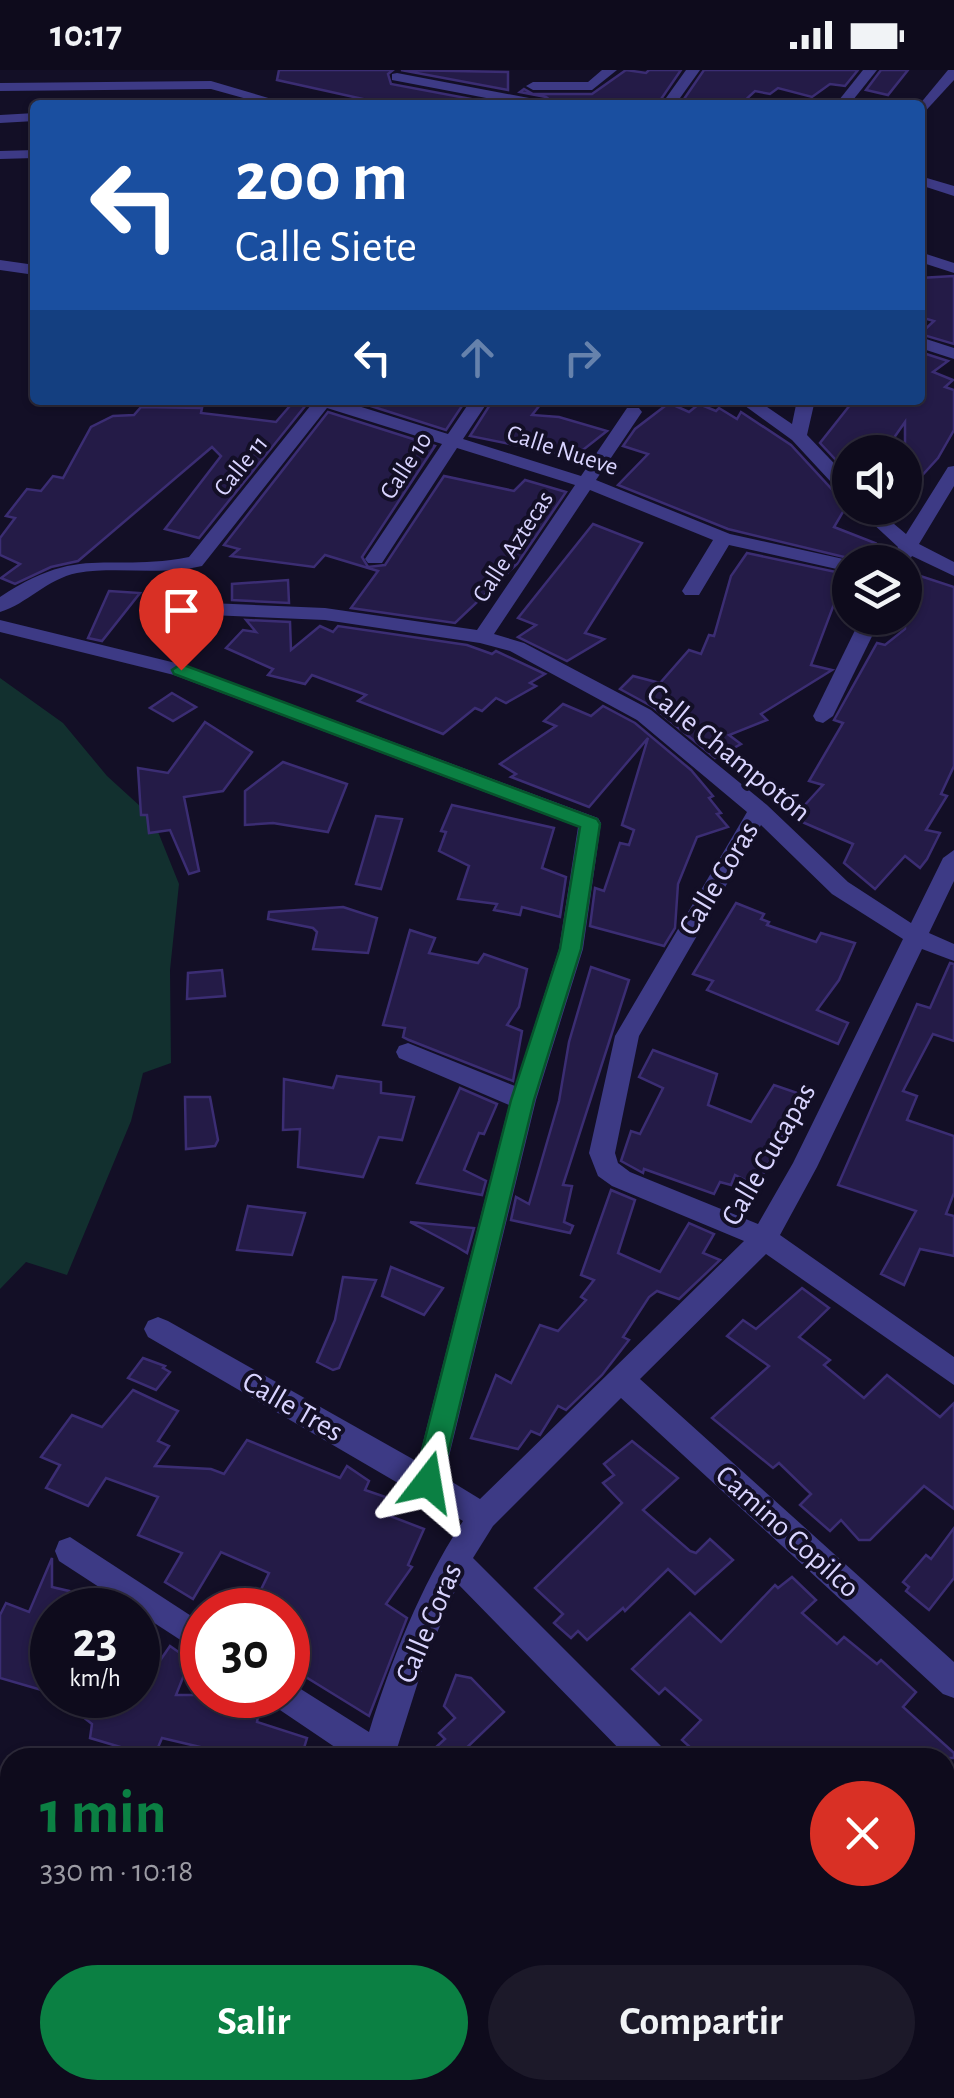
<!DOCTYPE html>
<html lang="es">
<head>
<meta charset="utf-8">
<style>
  body { margin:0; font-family:"Alegreya Sans",sans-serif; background:#1c1929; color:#f1f3f6; height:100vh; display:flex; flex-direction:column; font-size:38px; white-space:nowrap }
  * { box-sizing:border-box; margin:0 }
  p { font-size:32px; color:#9b9ba3 }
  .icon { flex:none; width:55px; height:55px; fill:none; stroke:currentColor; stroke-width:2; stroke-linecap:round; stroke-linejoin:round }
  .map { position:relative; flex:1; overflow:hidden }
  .drawer { position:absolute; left:0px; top:1678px; width:955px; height:352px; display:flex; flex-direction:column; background:#0e0b1c; border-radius:30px 30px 0 0; box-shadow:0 2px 8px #0004,0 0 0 2px #2e2b3b }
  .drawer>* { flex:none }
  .guide { position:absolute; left:30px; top:30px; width:895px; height:305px; border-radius:10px; box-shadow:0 2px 8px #0004,0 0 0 2px #2e2b3b; background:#1a4fa0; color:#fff; overflow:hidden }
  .tools { position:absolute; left:832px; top:365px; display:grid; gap:20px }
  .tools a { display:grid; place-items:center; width:90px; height:90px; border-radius:50%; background:#0e0b1c; box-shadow:0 2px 8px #0004,0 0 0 2px #2e2b3b; font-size:50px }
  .speed { position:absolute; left:30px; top:1518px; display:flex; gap:20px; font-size:50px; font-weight:700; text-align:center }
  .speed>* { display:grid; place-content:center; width:130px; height:130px; border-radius:50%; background:#0e0b1c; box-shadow:0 2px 8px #0004,0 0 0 2px #2e2b3b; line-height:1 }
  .speed small { font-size:25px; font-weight:400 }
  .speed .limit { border:15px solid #d22; background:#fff; color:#111 }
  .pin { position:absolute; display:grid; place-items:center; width:85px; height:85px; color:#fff; margin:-102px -42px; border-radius:50% 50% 50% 0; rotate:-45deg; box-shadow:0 0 10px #0007 }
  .pin .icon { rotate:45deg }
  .me { position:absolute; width:110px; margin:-55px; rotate:14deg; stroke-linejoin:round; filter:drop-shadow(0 0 8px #0008) }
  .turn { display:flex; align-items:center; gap:35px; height:210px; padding:0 40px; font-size:45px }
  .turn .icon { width:130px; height:130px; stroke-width:2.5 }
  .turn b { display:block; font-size:70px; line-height:85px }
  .lanes { display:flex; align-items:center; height:95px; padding:0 40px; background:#0003; justify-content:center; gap:50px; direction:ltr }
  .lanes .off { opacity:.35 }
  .round { display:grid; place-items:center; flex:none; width:105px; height:105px; border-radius:52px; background:#1c1929 }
  .summary { display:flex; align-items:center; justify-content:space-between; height:170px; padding:0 40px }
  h1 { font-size:60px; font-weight:700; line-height:75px; color:#0b8043 }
  .action { display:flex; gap:20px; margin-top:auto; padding:20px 40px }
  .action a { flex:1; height:115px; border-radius:60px; background:#0b8043; color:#fff; font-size:40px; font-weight:700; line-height:115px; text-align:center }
  .action a+a { background:#1c1929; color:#f1f3f6 }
  .status { display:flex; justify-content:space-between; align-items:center; height:70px; padding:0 50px; background:#0e0b1c; direction:ltr }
  .status svg { height:28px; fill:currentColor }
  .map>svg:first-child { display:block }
</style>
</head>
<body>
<div class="status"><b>10:17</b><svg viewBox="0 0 49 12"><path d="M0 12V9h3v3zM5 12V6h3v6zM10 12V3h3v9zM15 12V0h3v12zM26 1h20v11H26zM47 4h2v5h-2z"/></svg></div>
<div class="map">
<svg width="954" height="2028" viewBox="0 0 954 2028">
  <rect width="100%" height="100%" fill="#130f26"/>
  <path fill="#12302f" d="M0 608 63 653 107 706 152 747 179 814 170 900 171 993 143 1003 131 1051 67 1205 26 1192 0 1219Z"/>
  <g fill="#241b47" stroke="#3b2d73" stroke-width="2.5">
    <path d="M279 0H393L388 4 391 14 503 35H390L277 10Z"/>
    <path d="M401 0 508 2V20Z"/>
    <path d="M626 0 646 3 649 0H681L657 35H556L546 27 520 22 524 19 533 24H592Z"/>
    <path d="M704 0H858L845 16 830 14 812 27 778 18 770 24 755 21 740 35 684 29Z"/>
    <path d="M881 0H908L888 25 866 20Z"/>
    <path d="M954 206V274L920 264 934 251 920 247V208Z"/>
    <path d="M920 282 948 291 933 302 953 310 945 317 954 320V360L938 388 905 424V352L884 382H850V405L820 373 854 330H920Z"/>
    <path d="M295 330H310L199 468 165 459 221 386 212 377 78 491 51 497 15 514 1 508 20 494 0 485V468L15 448 6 446 27 419 41 421 53 406 63 408 91 357 113 346 134 345 141 337 202 338 201 343 276 352Z"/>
    <path d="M352 330 395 335 406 330H466L446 360Z"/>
    <path d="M493 330H544L532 345 559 347 607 361 574 387 470 366Z"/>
    <path d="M669 333 689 342 699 334 716 341 719 338 737 349 741 342 791 375 840 428 850 430 834 457 875 473 861 487 867 489 865 492 728 459 618 415 648 384 623 376 635 359Z"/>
    <path d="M328 342 435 376 362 487 368 497 385 495 444 406 514 421 525 410 566 422 517 494 455 553 351 538 378 501 325 485 314 497 231 486 239 479 224 475Z"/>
    <path d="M593 454 642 473 585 563 604 569 567 591 518 567 536 555 518 548Z"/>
    <path d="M747 483 850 505V513L834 534 811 595 832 600 761 644 767 650 729 665 741 674 715 688 653 637 620 619 633 606 660 613 689 580 701 584 709 565 714 566 731 506Z"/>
    <path d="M905 501 954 517V696L941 724 947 726 926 760 940 763 927 789 920 798 905 786 875 819 844 793 853 774 793 748 823 715 809 711 843 653 834 650 877 573 885 575 905 559Z"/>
    <path d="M288 510 289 533 232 530V514Z"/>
    <path d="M109 521 140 523 102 571 88 568Z"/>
    <path d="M246 550 290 552 291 580 320 556 333 562 338 556 467 575 492 584 496 581 545 604 530 613 536 616 506 633 496 628 482 641 475 638 443 664 358 631 366 625 312 605 305 614 268 605 273 599 226 578 243 560 256 562Z"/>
    <path d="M172 623 196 637 173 651 150 638Z"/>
    <path d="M563 634 591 646 603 636 635 653 691 700 713 726 709 728 721 743 717 744 728 757 697 767 678 814 675 858 664 876 590 856 595 818 604 821 620 773 629 775 634 760 622 755 648 668 589 737 511 707 516 704 500 694 556 656 544 651Z"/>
    <path d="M205 652 252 682 223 721 184 727 199 801 189 804 170 760 149 763 147 745H141L138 698 168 703Z"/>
    <path d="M283 692 347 714 328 762 273 753 245 755V721Z"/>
    <path d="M452 735 554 758 542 798 566 807 560 847 522 837 520 845 494 840 497 834 458 829 469 796 439 781 446 762 441 761Z"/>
    <path d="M376 746 402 749 381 819 356 814Z"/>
    <path d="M736 833 764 844 761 849 769 852 767 855 816 872 821 863 855 873 839 910 817 940 848 953 838 974 707 920 713 911 693 904Z"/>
    <path d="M343 837 377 848 368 883 313 879 317 862 313 858 268 849 269 842Z"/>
    <path d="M410 860 435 868 429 883 478 893 484 884 527 899 519 937 507 955 522 961 513 1011 409 970 403 967 405 958 383 955Z"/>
    <path d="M950 893 954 894V971L933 964 903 1021 917 1026 907 1050 954 1066V1123L946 1144 954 1146V1186L920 1179 904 1215 881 1204 916 1141 838 1115 917 934 930 938Z"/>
    <path d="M591 897 629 910 563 1115 572 1116 564 1152 573 1156 570 1163 511 1150 516 1127 529 1134 559 1031 569 972Z"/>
    <path d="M222 900 225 926 187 929 188 903Z"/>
    <path d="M653 980 717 1004 708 1035 751 1052 774 1015 803 1025 757 1116 735 1105 731 1115 720 1112 714 1124 644 1099 643 1103 621 1091 631 1061 640 1064 663 1018 639 1007Z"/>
    <path d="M337 1006 381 1012V1023L414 1027 402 1070 379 1067 363 1107 298 1097 300 1059 283 1060 284 1009 333 1018Z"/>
    <path d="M460 1018 497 1034 484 1064 479 1063 464 1100 486 1111 482 1125 417 1113Z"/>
    <path d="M185 1027H210L218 1070 215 1076 186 1079Z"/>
    <path d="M611 1120 635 1130 618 1183 660 1202 689 1153 714 1164 703 1183 720 1190 679 1229 657 1221 649 1227 623 1267 629 1270 602 1305 566 1340 558 1336 540 1365 531 1361 518 1379 471 1368 496 1305 511 1313 540 1255 558 1261 586 1230 581 1227 594 1210 581 1205Z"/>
    <path d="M248 1136 305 1143 292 1185 237 1180Z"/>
    <path d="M410 1152 474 1158 467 1183 457 1177Z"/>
    <path d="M391 1197 443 1218 424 1245 382 1226Z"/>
    <path d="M343 1207 376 1210 339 1298 333 1300 317 1292 335 1250Z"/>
    <path d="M802 1218 829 1238 799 1267 830 1290 824 1295 864 1328 887 1305 940 1347 954 1333V1439L924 1416 870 1470H859L841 1450 830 1461 800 1435 811 1424 779 1393 773 1398 712 1348 769 1296 727 1266 743 1250 756 1259Z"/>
    <path d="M143 1288 165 1296 163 1298 170 1302 156 1320 128 1308Z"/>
    <path d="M133 1320 178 1341 158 1371 169 1376 155 1396 211 1399 224 1404 247 1370 340 1408 347 1396 369 1411 365 1420 397 1431 390 1446 424 1459 408 1495 412 1497 386 1534 407 1548 369 1646 288 1596V1540H251L269 1503 221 1482 193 1529 165 1512 182 1483 138 1465 158 1427 106 1408 88 1436 46 1418 60 1395 41 1387 72 1345 102 1357Z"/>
    <path d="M632 1371 678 1408 643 1440 690 1481 696 1483 710 1469 733 1490 695 1524 668 1499 625 1541 623 1538 587 1570 578 1561 571 1568 554 1553 563 1544 535 1518 622 1433 603 1413 614 1405 604 1394Z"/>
    <path d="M954 1458V1508L929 1540 906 1521 909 1517 903 1512 926 1485 931 1489Z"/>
    <path d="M52 1488V1517L69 1521 61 1540H52V1623L0 1608V1545L6 1533 29 1542Z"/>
    <path d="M792 1507 816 1530 802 1543 837 1574 844 1567 877 1594 881 1590 916 1622 903 1637 954 1683V1688H702L682 1670 701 1650 665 1618 659 1624 632 1599 690 1543 721 1572 775 1515 778 1518Z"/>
    <path d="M170 1576 190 1590 176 1625H243L260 1636 257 1652 307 1668 301 1688H219L221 1682 162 1668 154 1687 90 1668 92 1654 77 1642 84 1625H138V1589L157 1595Z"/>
    <path d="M456 1605 471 1608 504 1642 456 1688H424L445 1669 439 1663 455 1648 444 1636Z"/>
  </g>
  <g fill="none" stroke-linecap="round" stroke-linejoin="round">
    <g fill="#3d3a85" fill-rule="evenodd">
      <path d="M602 0H617L592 20H533L526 16 533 12H588Z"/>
      <path d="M686 0H700L675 35H661Z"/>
      <path d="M863 0H877L849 35H835Z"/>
      <path d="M948 0H954V10L920 47 919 35Z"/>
      <path d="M397 3 545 31 552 35H523L392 10V4Z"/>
      <path d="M211 11 292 35H269L211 19 0 21V13Z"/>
      <path d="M35 43V51L0 53V45Z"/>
      <path d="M35 80V88L0 89V81Z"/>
      <path d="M920 106 954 116V126L920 115Z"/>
      <path d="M920 182 954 193V203L920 192Z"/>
      <path d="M0 190 35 195V205L0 200Z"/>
      <path d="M920 267 954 278V289L920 278Z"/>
      <path d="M315 330H339L448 364 471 330H489L463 369 581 406 627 338H639L642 342 596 410 730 464 857 492H850V502L729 475 699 525H685L682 521 713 470 590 420 494 564 524 573 651 640 767 735 848 812 911 853 943 788 954 780V811L929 863 954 874V891L922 879 817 1097 780 1165 954 1287V1315L766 1184 640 1309 954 1592V1628L943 1624 621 1328 493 1456 473 1488 662 1677 667 1688H628L458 1514 424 1593 394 1688H351L274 1636 269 1625H288V1611L369 1662C392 1588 421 1515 463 1451L148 1267 144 1259 148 1251 158 1247 168 1251 418 1392 509 1035 399 988 396 982 399 976 408 973 515 1016 559 879 578 757 174 605 0 562V550L188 596 598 748 601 753 583 879 536 1030 444 1407 480 1429 744 1171 612 1116 598 1106 589 1083 615 966 747 742 637 650 510 581 480 573 325 550 210 545 200 539 210 533 325 538 477 560 575 415 457 378 382 493H368L365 489 442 374 327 338 202 496C160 506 118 496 77 503 47 509 27 534 0 542V527C81 473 106 503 189 487ZM761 755 832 824 903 869 793 1093 758 1154 630 1102 618 1093 615 1083 639 966Z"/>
      <path d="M737 330H757L792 354 797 330H815L807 365 850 410V427L843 425 792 370Z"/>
      <path d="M954 396V416L919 474 954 492V506L912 486 906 496 905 492H890L898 477 856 438H875L906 464 948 397Z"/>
      <path d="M861 548H881L833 646 823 653 816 651 813 646Z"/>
      <path d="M70 1467 202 1553V1584L59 1491 55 1481 59 1471Z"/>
      <path d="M0 1752 10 1756V1794L0 1790Z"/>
      <path d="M945 1966 954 1970V2011L945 2007Z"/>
      <path d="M266 2020H302L300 2028H264Z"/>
      <path d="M543 2020H583L586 2028H546Z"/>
    </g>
  </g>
  <path fill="#0b8043" stroke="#07532c" stroke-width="2.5" d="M181 594 597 749 600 754 581 879 534 1030 441 1412 437 1421 428 1424 418 1421 414 1412 511 1030 560 879 580 757 174 604 172 600Z"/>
  <g text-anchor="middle" stroke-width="8" stroke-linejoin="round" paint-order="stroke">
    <g font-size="25" fill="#d9d4ff" stroke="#130f26">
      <text transform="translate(563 379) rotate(18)" y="9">Calle Nueve</text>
      <text transform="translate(240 395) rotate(-51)" y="9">Calle 11</text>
      <text transform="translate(405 395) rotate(-57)" y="9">Calle 10</text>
      <text transform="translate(512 476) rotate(-57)" y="9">Calle Aztecas</text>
    </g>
    <g font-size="30" fill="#d9d4ff" stroke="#130f26">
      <text transform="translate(729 682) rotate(39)" y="10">Calle Champotón</text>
      <text transform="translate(718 808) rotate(-59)" y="10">Calle Coras</text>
      <text transform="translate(768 1084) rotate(-60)" y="10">Calle Cucapas</text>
      <text transform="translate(293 1336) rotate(30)" y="10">Calle Tres</text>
      <text transform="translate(788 1461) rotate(42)" y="10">Camino Copilco</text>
      <text transform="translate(428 1553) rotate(-67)" y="10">Calle Coras</text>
    </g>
  </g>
</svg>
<div class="tools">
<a><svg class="icon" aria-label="sound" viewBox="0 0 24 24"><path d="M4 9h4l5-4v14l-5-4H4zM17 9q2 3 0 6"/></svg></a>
<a><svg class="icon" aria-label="layers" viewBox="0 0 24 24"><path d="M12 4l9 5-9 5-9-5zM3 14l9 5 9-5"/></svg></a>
</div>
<div class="speed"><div>23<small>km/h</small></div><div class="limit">30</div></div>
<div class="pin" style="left:181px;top:600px;background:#d93025"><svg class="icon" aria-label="arrive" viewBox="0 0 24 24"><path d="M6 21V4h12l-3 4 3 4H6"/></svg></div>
<svg class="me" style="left:428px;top:1412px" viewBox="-20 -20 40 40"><path d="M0-17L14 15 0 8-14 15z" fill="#0b8043" stroke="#fff" stroke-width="4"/></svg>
<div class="guide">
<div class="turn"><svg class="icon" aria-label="left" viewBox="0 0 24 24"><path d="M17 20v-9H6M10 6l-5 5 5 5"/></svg><div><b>200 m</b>Calle Siete</div></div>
<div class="lanes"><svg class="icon" aria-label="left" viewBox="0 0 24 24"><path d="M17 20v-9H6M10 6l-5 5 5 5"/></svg><svg class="icon off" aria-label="ahead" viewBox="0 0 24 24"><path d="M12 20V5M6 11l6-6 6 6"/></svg><svg class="icon off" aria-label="right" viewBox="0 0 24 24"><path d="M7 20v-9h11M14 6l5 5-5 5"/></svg></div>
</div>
<section class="drawer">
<div class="summary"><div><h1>1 min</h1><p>330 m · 10:18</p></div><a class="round" style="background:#d93025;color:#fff"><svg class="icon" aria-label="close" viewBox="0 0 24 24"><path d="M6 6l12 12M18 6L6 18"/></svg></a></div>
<div class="action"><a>Salir</a><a>Compartir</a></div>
</section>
</div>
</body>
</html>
